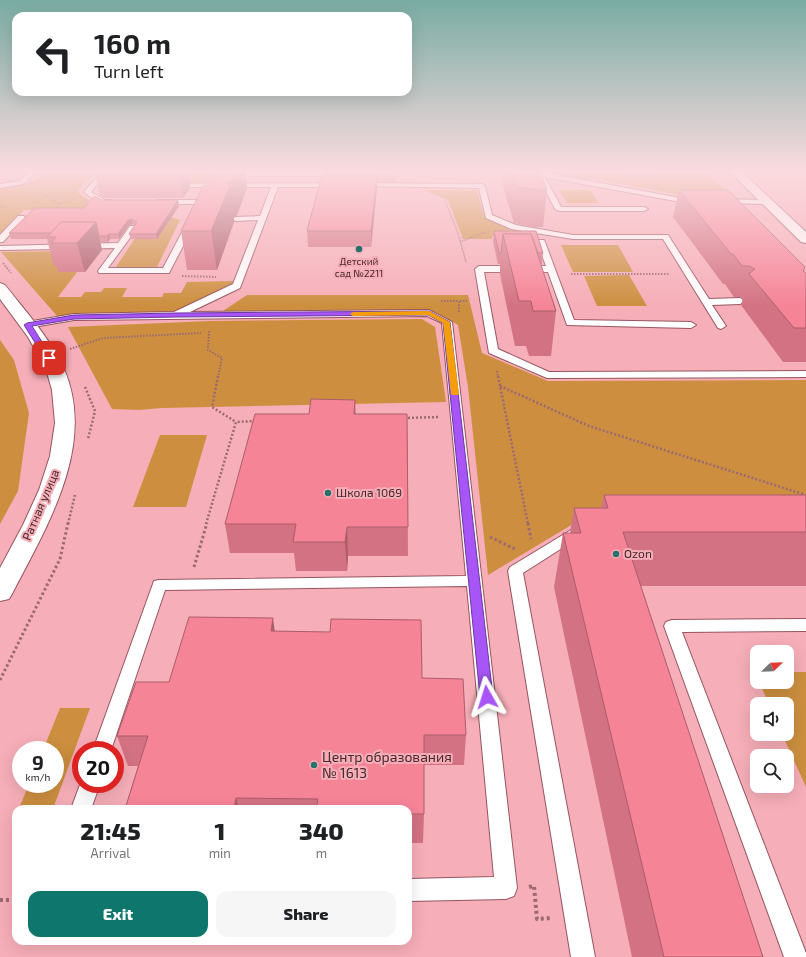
<!DOCTYPE html>
<html lang="en">
<head>
<meta charset="utf-8">
<style>
  body { margin:0; font-family:"Exo 2",sans-serif; background:#f6f6f6; color:#202124; height:100vh; display:flex; flex-direction:column; font-size:15px; white-space:nowrap }
  * { box-sizing:border-box; margin:0 }
  p { font-size:13px; color:#757577 }
  .icon { flex:none; width:22px; height:22px; fill:none; stroke:currentColor; stroke-width:2; stroke-linecap:round; stroke-linejoin:round }
  .map { position:relative; flex:1; overflow:hidden }
  .side { position:absolute; left:12px; top:805px; width:400px; height:140px; display:flex; flex-direction:column; background:#fff; border-radius:12px; box-shadow:0 4px 16px #0002 }
  .side>* { flex:none }
  .hud { position:absolute; left:12px; top:12px; width:400px; height:84px; border-radius:12px; box-shadow:0 4px 16px #0002; background:#fff; color:#202124; overflow:hidden }
  .needle { width:26px; rotate:67deg }
  .tools { position:absolute; left:750px; top:645px; display:grid; gap:8px }
  .tools a { display:grid; place-items:center; width:44px; height:44px; border-radius:8px; background:#fff; box-shadow:0 4px 16px #0002; font-size:20px }
  .speed { position:absolute; left:12px; top:741px; display:flex; gap:8px; font-size:20px; font-weight:700; text-align:center }
  .speed>* { display:grid; place-content:center; width:52px; height:52px; border-radius:50%; background:#fff; box-shadow:0 4px 16px #0002; line-height:1 }
  .speed small { font-size:10px; font-weight:400 }
  .speed .limit { border:6px solid #d22; background:#fff; color:#111 }
  .pin { position:absolute; display:grid; place-items:center; width:34px; height:34px; color:#fff; margin:-17px; border-radius:8px; box-shadow:0 2px 6px #0006 }
  .me { position:absolute; width:44px; margin:-22px; rotate:354deg; stroke-linejoin:round; filter:drop-shadow(0 0 3px #0008) }
  .turn { display:flex; align-items:center; gap:14px; height:84px; padding:0 16px; font-size:18px }
  .turn .icon { width:52px; height:52px; stroke-width:2.5 }
  .turn b { display:block; font-size:28px; line-height:34px }
  .eta { display:flex; justify-content:space-evenly; align-items:center; height:68px; text-align:center }
  .eta b { font-size:24px; font-weight:800; line-height:28px }
  .action { display:flex; gap:8px; margin-top:auto; padding:8px 16px }
  .action a { flex:1; height:46px; border-radius:12px; background:#0f766e; color:#fff; font-size:16px; font-weight:800; line-height:46px; text-align:center }
  .action a+a { background:#f6f6f6; color:#202124 }
  .map>svg:first-child { display:block }
</style>
</head>
<body>
<div class="map">
<svg width="806" height="957" viewBox="0 0 806 957">
  <rect width="100%" height="100%" fill="#f6aeb8"/>
  <g fill="#cd8f3f">
    <path d="M44 172H97L77 191 96 206H153L156 212 180 220 157 267H116L141 229 142 213 136 211 24 210 0 235V188C20 185 28 187 44 172Z"/>
    <path d="M163 172H219L212 183 156 182Z"/>
    <path d="M531 172H706L727 192 707 200 595 179H577Z"/>
    <path d="M423 190H477L484 216 514 229 494 235 491 239H463L448 200Z"/>
    <path d="M559 190H590L598 203H567Z"/>
    <path d="M561 245H618L633 272H573Z"/>
    <path d="M73 251 55 265 64 266 59 272H77L58 297H81L85 292H101L104 288H127L122 297H162L164 293H181L187 282 233 281 232 286 174 313 58 317 1 252Z"/>
    <path d="M629 275 647 306H597L584 276Z"/>
    <path d="M247 295H468L482 353 548 381 806 380V507L593 512 488 575 468 387 458 325 433 311H223Z"/>
    <path d="M422 319 435 327 446 402 162 408 139 410 112 409 68 327 210 321Z"/>
    <path d="M0 340 14 360 29 413 18 491 0 524Z"/>
    <path d="M160 435H207L186 507H133Z"/>
    <path d="M787 672H806V787L782 734H787V704H769L759 682H787Z"/>
    <path d="M60 708H90L54 806H20L29 784H55V750H43Z"/>
  </g>
  <g fill="none" stroke-linecap="round" stroke-linejoin="round">
    <defs>
      <g id="service">
        <path d="M30 172H37L23 184 0 188V184L19 181Z"/>
        <path d="M101 172H108L91 192 105 200H112V204H100L84 192Z"/>
        <path d="M230 172H331L333 174 330 176H232L229 174Z"/>
        <path d="M348 172H354L351 185 348 187H278L240 288 190 312 429 310 452 322 517 888 514 896 506 899 408 901V879L494 877 467 586 165 590 111 750H93L154 581 159 580 466 576 442 323 427 316 74 320 27 328 22 325 27 322 74 314 174 312 233 284 258 220 236 221 232 219 236 217 260 216 271 187H173L170 185 171 184 345 183Z"/>
        <path d="M526 172H541L686 199H694L698 201 694 203H686L545 177 561 207H644L648 209 644 211H559L555 209 538 176Z"/>
        <path d="M359 183 482 184 485 186 492 215 516 225 573 235H668L709 299 740 298 745 301 740 304 712 305 726 326 721 329 718 328 663 239H573L511 229 486 218 479 188 357 186 356 185Z"/>
        <path d="M719 199 766 200 770 202 766 204 722 203H719Z"/>
        <path d="M158 200H202L206 202 169 273H99L98 271 115 248 0 250V246L118 243 130 226H133L137 228 108 268H163L197 204H158Z"/>
        <path d="M18 216H24L25 218 3 242H0V235Z"/>
        <path d="M538 240H544L545 242 574 320 691 322 696 325 691 328 567 325 548 272H484L498 349 549 372 806 371V377L547 378 489 353 475 269 479 266H546L537 242Z"/>
        <path d="M576 528 581 530 583 533 581 536 523 573 595 957H571L508 571 510 567 571 530Z"/>
        <path d="M806 619V631L682 632 806 953V957H784L664 626 666 622 672 620Z"/>
        <path d="M81 782V784H100L91 809H71Z"/>
      </g>
      <path id="minor" d="M0 283 5 285C26 312 50 338 64 369 97 445 47 526 13 592L9 599 0 601V568L23 525 39 490 50 456 55 423 52 390 46 369 28 337 0 299Z"/>
      <path id="tertiary" d="M730 172H742L806 232V243L801 242Z"/>
    </defs>
    <use href="#service" stroke="#955560" stroke-width="2"/>
    <use href="#minor" stroke="#955560" stroke-width="2"/>
    <use href="#tertiary" stroke="#955560" stroke-width="2"/>
    <g stroke="#9b6a71" stroke-width="1.5" stroke-dasharray="1 1" stroke-linecap="butt">
      <path d="M627 172 667 180"/>
      <path d="M36 191 60 204"/>
      <path d="M445 201 458 233 466 262"/>
      <path d="M0 206 7 208"/>
      <path d="M55 209 60 204 74 198"/>
      <path d="M460 242 486 232"/>
    </g>
    <g stroke="#9b6a71" stroke-width="2" stroke-dasharray="1.5 1.5" stroke-linecap="butt">
      <path d="M3 263 11 273"/>
      <path d="M571 274H670"/>
      <path d="M182 276 216 277"/>
      <path d="M441 301H459"/>
      <path d="M459 312V301H467"/>
      <path d="M209 331 208 350 222 358 218 377"/>
      <path d="M70 349 103 338 201 333"/>
      <path d="M497 371 498 377"/>
    </g>
    <g stroke="#9b6a71" stroke-width="2.5" stroke-dasharray="2 2" stroke-linecap="butt">
      <path d="M218 376 212 407 236 422"/>
      <path d="M498 376 528 524"/>
      <path d="M500 386 589 426 806 495"/>
      <path d="M85 387 95 411 88 439"/>
      <path d="M404 418 439 417"/>
      <path d="M68 524 75 495"/>
      <path d="M206 524 236 422 255 421"/>
    </g>
    <g stroke="#9b6a71" stroke-width="3" stroke-dasharray="2.5 2.5" stroke-linecap="butt">
      <path d="M528 523 531 539"/>
      <path d="M490 537 515 549"/>
      <path d="M194 567 207 523"/>
      <path d="M0 680 60 559 68 523"/>
    </g>
    <g stroke="#9b6a71" stroke-width="4" stroke-dasharray="3 3" stroke-linecap="butt">
      <path d="M529 887 534 886 537 919 552 918"/>
      <path d="M0 900H16"/>
    </g>
    <use href="#service" fill="#fff" fill-rule="evenodd"/>
    <use href="#minor" fill="#fff" fill-rule="evenodd"/>
    <use href="#tertiary" fill="#fff" fill-rule="evenodd"/>
  </g>
  <g fill="#d37282">
    <path d="M95 172H188L190 188 183 198H105L100 196Z"/>
    <path d="M347 172 346 174 396 172V182H377V189L371 247H308L307 231Z"/>
    <path d="M503 172H540L547 190 543 227H534L514 223 502 183Z"/>
    <path d="M206 180 247 188 237 215 234 217V222L217 270H187L181 231 207 185Z"/>
    <path d="M679 190 805 267 804 272 806 273V362H783L741 305 743 298 741 297H734L725 284H723L673 217Z"/>
    <path d="M102 200H178L179 206 157 239H131L129 234 135 226 133 224 129 225 119 239H110L108 242H100L102 250 85 272H58L57 266H54L47 239H11L9 233 84 208Z"/>
    <path d="M494 231 543 253 542 264H541L556 311 551 356H529L526 346H515L500 274V264H498L493 242Z"/>
    <path d="M356 414H407L408 556H348L347 571H296L294 553H230L225 524Z"/>
    <path d="M604 495H806V586H640L763 957H632L554 587 563 533H570L574 508H601Z"/>
    <path d="M275 631 422 678 466 735 464 765H424V814L423 843H408V809H125L138 766H128L117 736 169 682Z"/>
  </g>
  <g fill="#ac5c6a">
    <path d="M179 172H188L190 188 183 198Z"/>
    <path d="M236 172H246L247 188 237 215 234 217V222L217 270 211 231 226 183Z"/>
    <path d="M377 175V189L371 247V231Z"/>
    <path d="M178 200 179 206 157 239 156 234Z"/>
    <path d="M132 219 133 224 129 225 119 239 118 234 128 220Z"/>
    <path d="M96 222 102 250 85 272 77 243Z"/>
    <path d="M109 234 110 239 108 242 107 236Z"/>
    <path d="M355 400 356 426 354 414Z"/>
    <path d="M347 527 348 556 347 571 345 542Z"/>
    <path d="M273 618 277 648 271 631Z"/>
    <path d="M236 798 239 809H234Z"/>
  </g>
  <g fill="#f58497" stroke="#ac5c6a">
    <path d="M210 172H236L233 180 226 183 230 186 211 231H181L203 186 210 184 206 180Z"/>
    <path d="M331 172H345L344 174H326V173Z"/>
    <path d="M354 172H396V177H377V175H354Z"/>
    <path d="M512 172H540L547 190H537L517 187Z"/>
    <path d="M322 174 377 175 371 231H307Z"/>
    <path d="M679 190H728L805 267 803 271 806 273V328H794L749 274 755 269 749 266H742L733 254H731Z"/>
    <path d="M94 196 102 200H178L156 234H129L137 222 132 219 128 220 118 234H109L107 236H99L96 222H61L51 233H9L35 208H84Z"/>
    <path d="M61 222H96L77 243H51L56 237H47Z"/>
    <path d="M494 231H536L543 253H538L531 234H503L501 253H499Z"/>
    <path d="M503 234H531L556 311H533L531 301H519Z"/>
    <path d="M311 399 355 400 354 414H407L408 527H347L345 542H293L296 524H225L255 414H309Z"/>
    <path d="M604 495H806V532H623L763 957H664L563 533H581L574 508H608Z"/>
    <path d="M189 617 273 618 271 631 330 632 331 619 421 620 422 678 463 679 466 735H424V814H408V809H316L318 799 236 798 234 809H125L148 736H117L136 682H169Z"/>
  </g>
  <linearGradient id="sky" x2="0" y2="1"><stop stop-color="#79aca3"/><stop offset="0.56" stop-color="#fbdbdf"/><stop offset="1" stop-color="#fbdbdf" stop-opacity="0"/></linearGradient>
  <rect width="806" height="306" fill="url(#sky)"/>
  <path fill="#a855f7" stroke="#6d37a1" d="M429 311 450 322 493 697 491 701 487 702 482 701 480 697 443 323 428 315 176 317 74 319 32 326 52 358 49 360H46L24 325 27 323 74 315 176 313Z"/>
  <path fill="#f59e0b" d="M429 311 450 322 459 394 458 395H452L451 394 443 323 428 315 353 316 350 314 353 312Z"/>
  <g fill="#27716d" stroke="#f6aeb8" stroke-width="1.5">
    <circle cx="359" cy="249" r="4"/>
    <circle cx="328" cy="493" r="4"/>
    <circle cx="616" cy="554" r="4"/>
    <circle cx="314" cy="765" r="4"/>
  </g>
  <g text-anchor="middle" stroke-width="4" stroke-linejoin="round" paint-order="stroke">
    <g font-size="10" fill="#45292d" stroke="#f6aeb8">
      <text x="359" y="265">Детский<tspan x="359" dy="12">сад №2211</tspan></text>
    </g>
    <g font-size="12" fill="#45292d" stroke="#f6aeb8" text-anchor="start">
      <text x="336" y="497">Школа 1069</text>
      <text x="624" y="558">Ozon</text>
    </g>
    <g font-size="12" fill="#45292d" stroke="#f6aeb8">
      <text transform="translate(41 505) rotate(-67)" y="4">Ратная улица</text>
    </g>
    <g font-size="14" fill="#45292d" stroke="#f6aeb8" text-anchor="start">
      <text x="322" y="762">Центр образования<tspan x="322" dy="16">№ 1613</tspan></text>
    </g>
  </g>
</svg>
<div class="tools">
<a><svg class="needle" viewBox="-14 -14 28 28"><path d="M0-13l5 13h-10z" fill="#e53935"/><path d="M0 13l5-13h-10z" fill="#757577"/></svg></a>
<a><svg class="icon" aria-label="sound" viewBox="0 0 24 24"><path d="M4 9h4l5-4v14l-5-4H4zM17 9q2 3 0 6"/></svg></a>
<a><svg class="icon" aria-label="search" viewBox="0 0 24 24"><circle cx="10" cy="10" r="6"/><path d="M15 15l6 6"/></svg></a>
</div>
<div class="speed"><div>9<small>km/h</small></div><div class="limit">20</div></div>
<div class="pin" style="left:49px;top:358px;background:#d93025"><svg class="icon" aria-label="arrive" viewBox="0 0 24 24"><path d="M6 21V4h12l-3 4 3 4H6"/></svg></div>
<svg class="me" style="left:487px;top:697px" viewBox="-20 -20 40 40"><path d="M0-17L14 15 0 8-14 15z" fill="#a855f7" stroke="#fff" stroke-width="4"/></svg>
<div class="hud">
<div class="turn"><svg class="icon" aria-label="left" viewBox="0 0 24 24"><path d="M17 20v-9H6M10 6l-5 5 5 5"/></svg><div><b>160 m</b>Turn left</div></div>
</div>
<section class="side">
<div class="eta">
<div><b>21:45</b><p>Arrival</p></div>
<div><b>1</b><p>min</p></div>
<div><b>340</b><p>m</p></div>
</div>
<div class="action"><a>Exit</a><a>Share</a></div>
</section>
</div>
</body>
</html>
